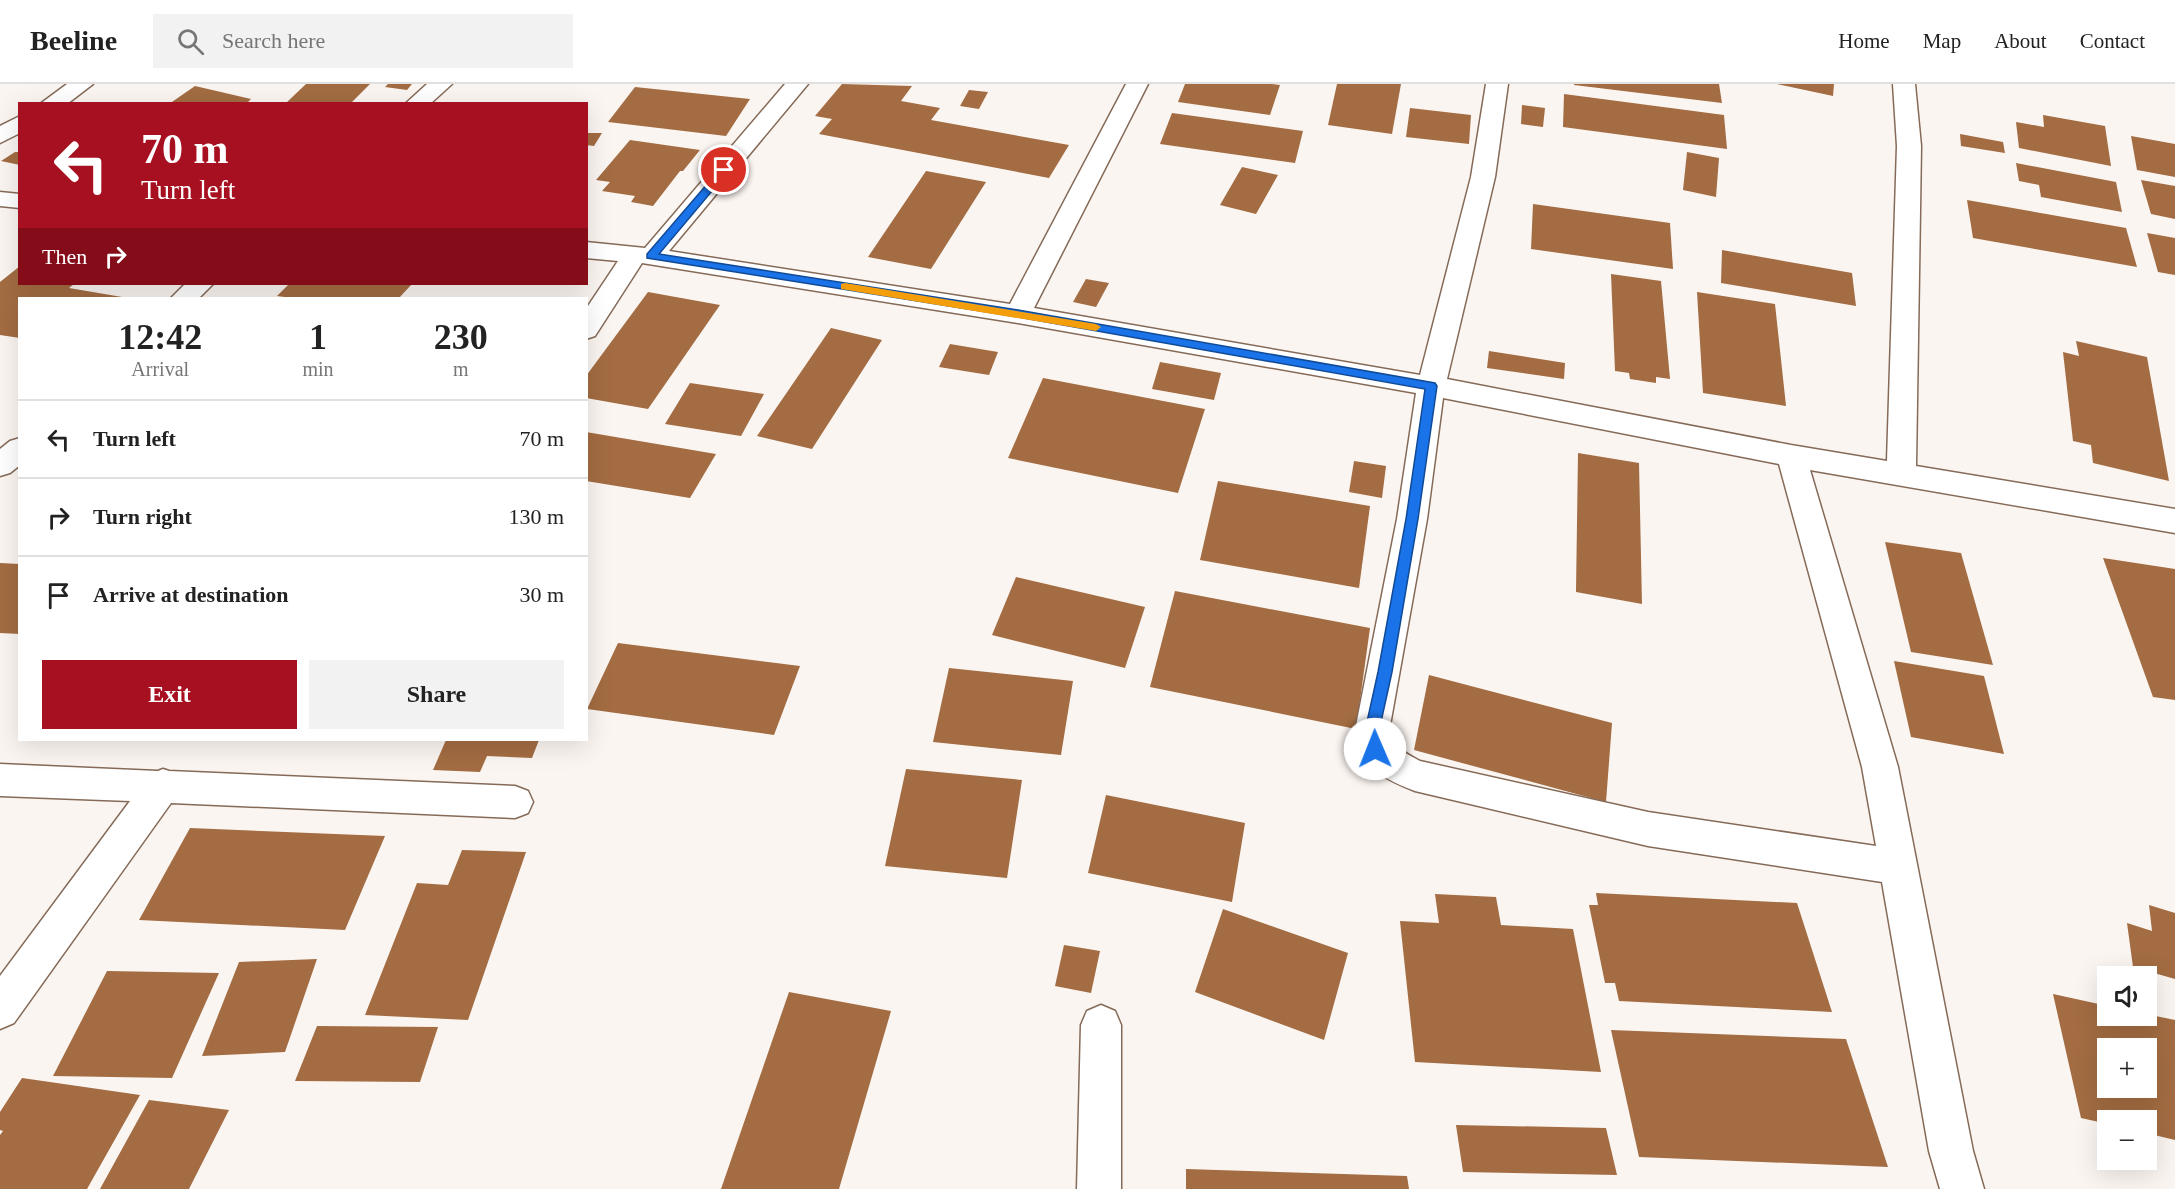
<!DOCTYPE html>
<html lang="en">
<head>
<meta charset="utf-8">
<style>
  body { margin:0; font-family:Georgia,serif; background:#f2f2f2; color:#222; height:100vh; display:flex; flex-direction:column; font-size:22px; white-space:nowrap }
  * { box-sizing:border-box; margin:0 }
  p { font-size:20px; color:#767676 }
  .icon { flex:none; width:33px; height:33px; fill:none; stroke:currentColor; stroke-width:2; stroke-linecap:round; stroke-linejoin:round }
  .map { position:relative; flex:1; overflow:hidden }
  .details { position:absolute; left:18px; top:213px; width:570px; height:444px; display:flex; flex-direction:column; background:#fff; border-radius:0px; box-shadow:0 6px 24px #0002 }
  .details>* { flex:none }
  .guide { position:absolute; left:18px; top:18px; width:570px; height:183px; border-radius:0px; box-shadow:0 6px 24px #0002; background:#a71020; color:#fff; overflow:hidden }
  .buttons { position:absolute; left:2097px; top:882px; display:grid; gap:12px }
  .buttons a { display:grid; place-items:center; width:60px; height:60px; border-radius:0px; background:#fff; box-shadow:0 6px 24px #0002; font-size:30px }
  .pin { position:absolute; display:grid; place-items:center; width:51px; height:51px; color:#fff; margin:-26px; border:3px solid #fff; border-radius:50%; box-shadow:0 2px 6px #0007 }
  .me { position:absolute; width:66px; margin:-33px; rotate:359deg; stroke-linejoin:round; filter:drop-shadow(0 0 4px #0008) }
  .turn { display:flex; align-items:center; gap:21px; height:126px; padding:0 24px; font-size:27px }
  .turn .icon { width:78px; height:78px; stroke-width:2.5 }
  .turn b { display:block; font-size:42px; line-height:51px }
  .then { display:flex; align-items:center; height:57px; padding:0 24px; background:#0003; gap:12px; font-size:22px }
  .eta { display:flex; justify-content:space-evenly; align-items:center; height:102px; text-align:center }
  .eta b { font-size:36px; font-weight:800; line-height:42px }
  .button { display:flex; gap:12px; margin-top:auto; padding:12px 24px }
  .button a { flex:1; height:69px; border-radius:0px; background:#a71020; color:#fff; font-size:24px; font-weight:800; line-height:69px; text-align:center }
  .button a+a { background:#f2f2f2; color:#222 }
  ul { padding:0; list-style:none }
  li { display:flex; align-items:center; gap:18px; height:78px; padding:0 24px; border-top:2px solid #e0e0e0 }
  li div { flex:1 }
  li b { display:block; font-size:22px }
  li em { font-style:normal }
  header { display:flex; align-items:center; gap:36px; box-sizing:border-box; height:84px; padding:0 30px; background:#fff; border-bottom:2px solid #e0e0e0 }
  header strong { font-size:28px }
  nav { display:flex; gap:33px; margin-inline-start:auto; font-size:21px }
  .search { width:420px; height:54px; background:#f2f2f2; display:flex; align-items:center; gap:15px; box-sizing:border-box; padding:0 21px; border-radius:0px; color:#767676; font-size:22px }
  .map>svg:first-child { display:block }
</style>
</head>
<body>
<header>
<strong>Beeline</strong>
<div class="search"><svg class="icon" aria-label="search" viewBox="0 0 24 24"><circle cx="10" cy="10" r="6"/><path d="M15 15l6 6"/></svg>Search here</div>
<nav><a>Home</a><a>Map</a><a>About</a><a>Contact</a></nav>
</header>
<div class="map">
<svg width="2175" height="1105" viewBox="0 0 2175 1105">
  <rect width="100%" height="100%" fill="#fbf5f1"/>
  <g fill="#a36c42" fill-rule="evenodd">
    <path d="M306 0H370L350 20H285Z"/>
    <path d="M388 0H412L407 6 385 3Z"/>
    <path d="M842 0 912 2 901 17 940 24 931 36 1069 61 1049 94 819 50 832 35 815 32Z"/>
    <path d="M1185 0H1272L1280 1 1270 31 1178 18Z"/>
    <path d="M1337 0H1401L1392 50 1328 41Z"/>
    <path d="M1574 0H1719L1722 19 1574 1Z"/>
    <path d="M1777 0H1834L1833 12Z"/>
    <path d="M195 2 251 15 246 20H169Z"/>
    <path d="M635 3 750 15 726 52 608 38Z"/>
    <path d="M969 6 988 8 979 25 960 22Z"/>
    <path d="M1564 10 1724 31 1727 65 1563 43Z"/>
    <path d="M1522 21 1545 24 1543 43 1521 40Z"/>
    <path d="M1410 24 1471 31 1469 60 1406 53Z"/>
    <path d="M1172 29 1303 47 1295 79 1160 60Z"/>
    <path d="M2043 31 2105 42 2111 82 2019 64 2016 38 2044 43Z"/>
    <path d="M586 49H602L594 62 586 61Z"/>
    <path d="M1960 50 2003 58 2005 69 1961 62Z"/>
    <path d="M2131 52 2175 60V93L2137 86Z"/>
    <path d="M630 56 700 66 683 87H680L653 122 631 118 635 112 602 107 610 98 596 96Z"/>
    <path d="M15 68H20V81L1 77Z"/>
    <path d="M1687 68 1719 74 1716 113 1683 106Z"/>
    <path d="M2016 79 2116 98 2122 128 2041 113 2039 101 2019 97Z"/>
    <path d="M1242 83 1278 91 1256 130 1220 121Z"/>
    <path d="M926 87 986 98 931 185 868 173Z"/>
    <path d="M2141 96 2175 102V135L2151 130Z"/>
    <path d="M1967 116 2126 144 2137 183 1973 154Z"/>
    <path d="M1533 120 1670 139 1673 185 1531 165Z"/>
    <path d="M2147 149 2175 154V191L2158 188Z"/>
    <path d="M1722 166 1852 189 1856 222 1721 199Z"/>
    <path d="M20 182V200H74L69 204 128 214H20V254L0 251V198Z"/>
    <path d="M1611 190 1661 197 1670 295 1656 293V299L1630 295 1629 289 1615 287Z"/>
    <path d="M1086 195 1109 199 1096 223 1073 218Z"/>
    <path d="M289 200H412L399 214H292L277 212Z"/>
    <path d="M648 208 720 221 648 325 586 314V292Z"/>
    <path d="M1697 208 1775 220 1786 322 1703 309Z"/>
    <path d="M831 244 882 256 812 365 757 352Z"/>
    <path d="M2076 257 2147 273 2169 397 2093 379 2091 361 2073 357 2063 268 2079 272Z"/>
    <path d="M950 260 998 268 989 291 939 283Z"/>
    <path d="M1489 267 1565 279 1564 295 1487 284Z"/>
    <path d="M1160 278 1221 289 1214 316 1152 305Z"/>
    <path d="M1043 294 1205 325 1178 409 1008 374Z"/>
    <path d="M690 299 764 310 741 352 665 340Z"/>
    <path d="M586 348 716 370 690 414 586 397Z"/>
    <path d="M1578 369 1639 379 1642 520 1576 508Z"/>
    <path d="M1354 377 1386 382 1382 414 1349 408Z"/>
    <path d="M1218 397 1370 422 1359 504 1200 476Z"/>
    <path d="M1885 458 1961 469 1993 581 1911 568Z"/>
    <path d="M2103 474 2175 485V616L2153 613Z"/>
    <path d="M0 479 20 480V550L0 549Z"/>
    <path d="M1016 493 1145 523 1125 584 992 551Z"/>
    <path d="M1175 507 1370 544 1356 645 1150 603Z"/>
    <path d="M618 559 800 582 774 651 587 625Z"/>
    <path d="M1894 577 1984 592 2004 670 1911 653Z"/>
    <path d="M949 584 1073 597 1061 671 933 658Z"/>
    <path d="M1429 591 1612 639 1606 718 1414 666Z"/>
    <path d="M446 656H539L532 674 487 672 480 688 433 686Z"/>
    <path d="M906 685 1022 696 1007 794 885 782Z"/>
    <path d="M1106 711 1245 739 1232 818 1088 789Z"/>
    <path d="M190 744 385 752 345 846 139 836Z"/>
    <path d="M462 766 526 768 468 936 365 931 417 799 448 801Z"/>
    <path d="M1596 809 1797 819 1832 928 1619 917 1615 899H1605L1589 821H1598Z"/>
    <path d="M1435 810 1496 813 1501 841 1573 845 1601 988 1415 978 1400 837 1439 839Z"/>
    <path d="M2149 821 2175 829V895L2133 883 2127 839 2152 847Z"/>
    <path d="M1223 825 1348 869 1324 956 1195 908Z"/>
    <path d="M1064 861 1100 867 1091 909 1055 902Z"/>
    <path d="M317 875 285 968 202 972 239 878Z"/>
    <path d="M107 887 219 889 172 994 53 992Z"/>
    <path d="M789 908 891 927 839 1105H721Z"/>
    <path d="M2053 910 2108 922V932L2146 930 2175 936V1056L2146 1049V1036H2108V1040L2081 1034ZM2108 964H2146V1004H2108Z"/>
    <path d="M317 942 438 943 420 998 295 997Z"/>
    <path d="M1611 946 1846 955 1888 1083 1639 1073Z"/>
    <path d="M22 994 140 1011 87 1105H0V1051L3 1047 0 1046V1028Z"/>
    <path d="M149 1016 229 1026 189 1105H100Z"/>
    <path d="M1456 1041 1606 1044 1617 1091 1463 1088Z"/>
    <path d="M1186 1085 1407 1092 1409 1105H1186Z"/>
  </g>
  <g fill="none" stroke-linecap="round" stroke-linejoin="round">
    <defs>
      <g id="minor">
        <path d="M67 0H93L67 20H40Z"/>
        <path d="M427 0H452L430 20H405Z"/>
        <path d="M785 0H808L669 167 1010 220 1126 0H1148L1034 224 1420 291 1471 93 1486 0H1508L1495 93 1447 295 1791 361 1887 377 1897 62 1893 0H1915L1921 62 1916 382 2175 425V449L1810 386 1898 683 1973 1067 1984 1105H1940L1929 1067 1882 798 1648 762 1415 707C1381 694 1363 684 1355 647L1397 435 1416 309 1018 239 642 179 595 252 586 255V225L618 177 586 174V158L645 164ZM1443 314 1779 380 1862 683 1876 762 1648 728 1420 677C1405 669 1394 664 1389 647L1427 435Z"/>
        <path d="M20 32V49L0 59V42Z"/>
        <path d="M0 108 20 110V124L0 122Z"/>
        <path d="M185 200H213L199 214H171Z"/>
        <path d="M20 354V381L10 389 0 392V365L10 357Z"/>
        <path d="M0 680 158 687 163 685 169 687 515 702 528 707 533 718 528 729 515 734 171 719 14 939 0 945V892L130 717 0 712Z"/>
        <path d="M1101 921 1115 927 1121 941V1105H1077L1081 941 1087 927Z"/>
      </g>
    </defs>
    <use href="#minor" stroke="#856a58" stroke-width="3"/>
    <use href="#minor" fill="#fff" fill-rule="evenodd"/>
  </g>
  <path fill="#1a73e8" stroke="#114b97" stroke-width="1.5" d="M724 83 728 84V88L659 170 1018 226 1435 299 1437 302 1418 435 1392 588 1379 647 1382 665 1380 669 1375 671 1370 669 1365 647 1378 588 1406 435 1425 305 1018 233 647 174V170L721 84Z"/>
  <path fill="#f59e0b" d="M845 199 1096 240 1101 243 1096 247 841 205V200Z"/>
</svg>
<div class="buttons">
<a><svg class="icon" aria-label="sound" viewBox="0 0 24 24"><path d="M4 9h4l5-4v14l-5-4H4zM17 9q2 3 0 6"/></svg></a>
<a>+</a>
<a>−</a>
</div>
<div class="pin" style="left:724px;top:86px;background:#d93025"><svg class="icon" aria-label="arrive" viewBox="0 0 24 24"><path d="M6 21V4h12l-3 4 3 4H6"/></svg></div>
<svg class="me" style="left:1375px;top:665px" viewBox="-20 -20 40 40"><circle r="19" fill="#fff"/><path d="M0-13L10 11 0 6-10 11z" fill="#1a73e8"/></svg>
<div class="guide">
<div class="turn"><svg class="icon" aria-label="left" viewBox="0 0 24 24"><path d="M17 20v-9H6M10 6l-5 5 5 5"/></svg><div><b>70 m</b>Turn left</div></div>
<div class="then">Then<svg class="icon" aria-label="right" viewBox="0 0 24 24"><path d="M7 20v-9h11M14 6l5 5-5 5"/></svg></div>
</div>
<section class="details">
<div class="eta">
<div><b>12:42</b><p>Arrival</p></div>
<div><b>1</b><p>min</p></div>
<div><b>230</b><p>m</p></div>
</div>
<ul>
<li><svg class="icon" aria-label="left" viewBox="0 0 24 24"><path d="M17 20v-9H6M10 6l-5 5 5 5"/></svg><div><b>Turn left</b></div><em>70 m</em></li>
<li><svg class="icon" aria-label="right" viewBox="0 0 24 24"><path d="M7 20v-9h11M14 6l5 5-5 5"/></svg><div><b>Turn right</b></div><em>130 m</em></li>
<li><svg class="icon" aria-label="arrive" viewBox="0 0 24 24"><path d="M6 21V4h12l-3 4 3 4H6"/></svg><div><b>Arrive at destination</b></div><em>30 m</em></li>
</ul>
<div class="button"><a>Exit</a><a>Share</a></div>
</section>
</div>
</body>
</html>
